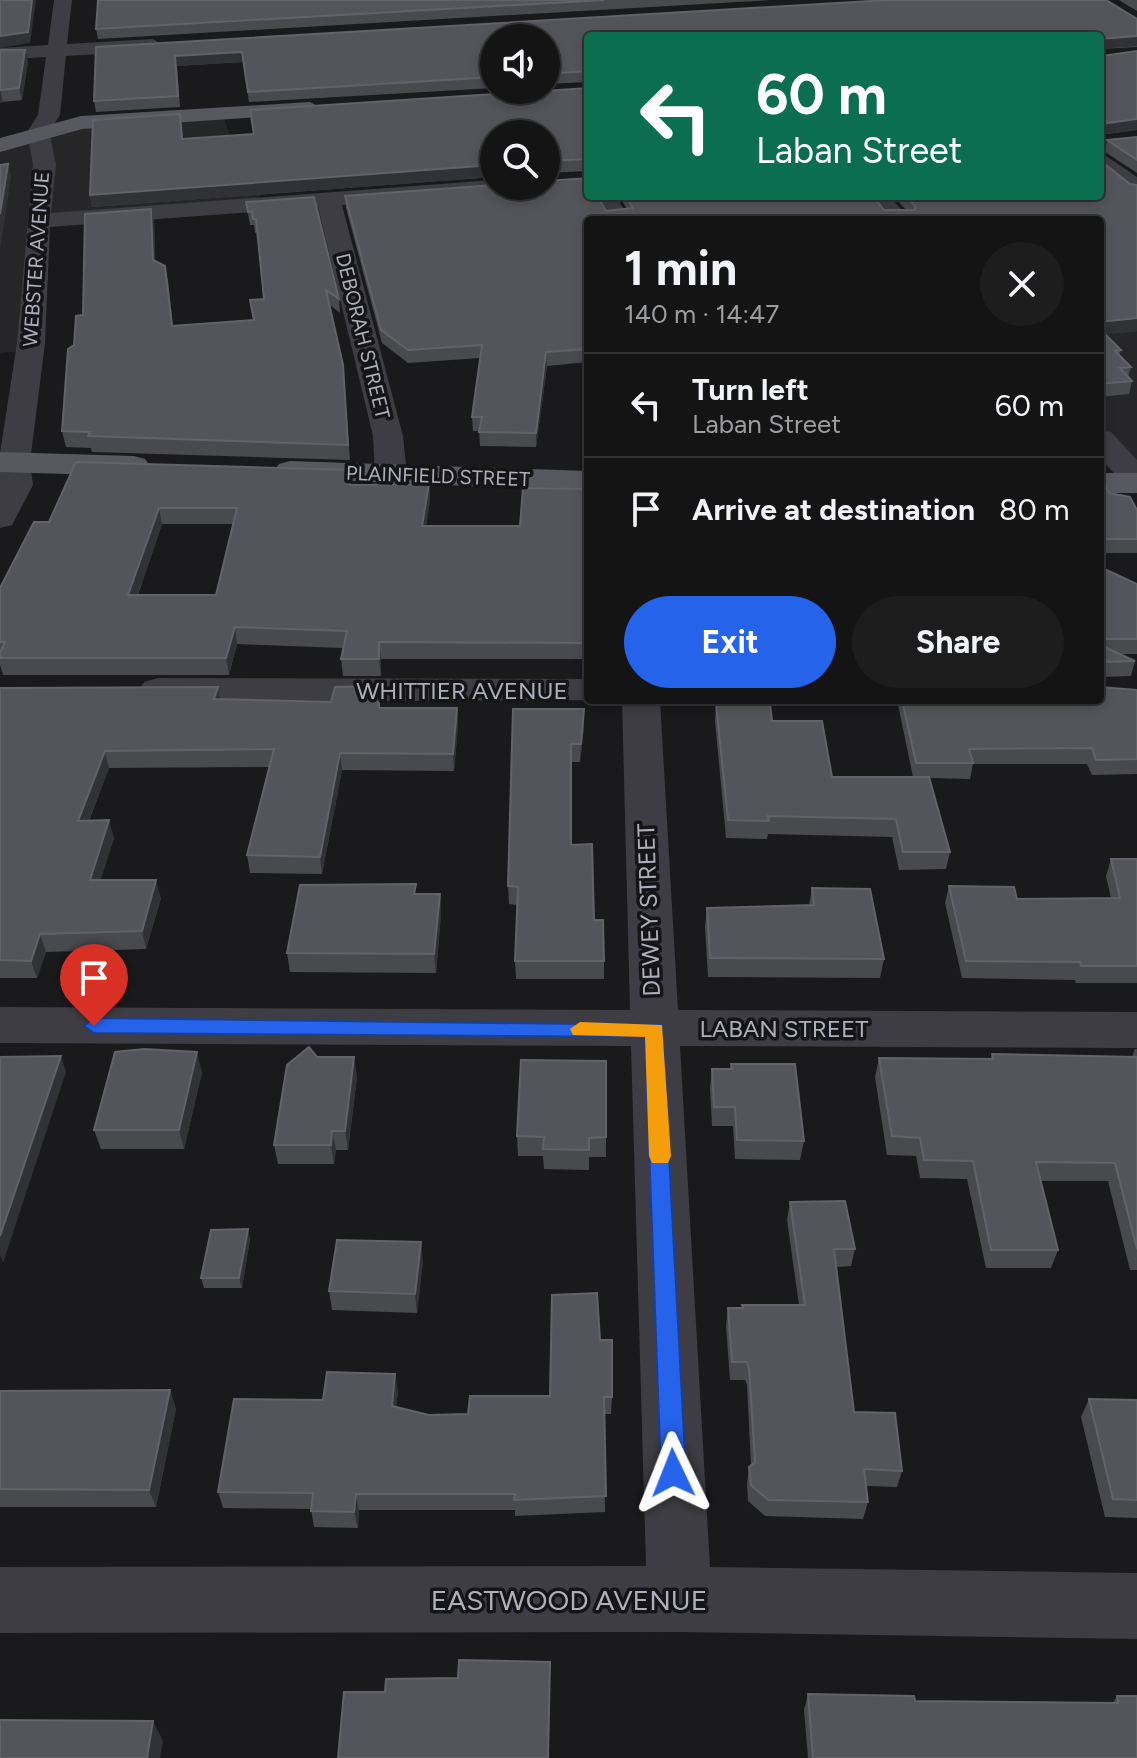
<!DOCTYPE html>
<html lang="en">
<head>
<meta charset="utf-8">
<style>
  body { margin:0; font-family:Figtree,sans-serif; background:#1d1d1e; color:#f1f3f6; height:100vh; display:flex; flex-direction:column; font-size:30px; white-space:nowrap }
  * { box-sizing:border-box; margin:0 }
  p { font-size:26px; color:#9d9ea0 }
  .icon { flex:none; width:44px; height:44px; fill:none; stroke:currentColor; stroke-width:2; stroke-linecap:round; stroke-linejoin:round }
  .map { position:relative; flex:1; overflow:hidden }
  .side { position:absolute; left:584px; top:216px; width:520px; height:488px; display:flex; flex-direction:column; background:#141415; border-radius:8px; box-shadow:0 4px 12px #0003,0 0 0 2px #333334 }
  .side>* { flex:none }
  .top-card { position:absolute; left:584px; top:32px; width:520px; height:168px; border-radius:8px; box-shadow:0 4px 12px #0003,0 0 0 2px #333334; background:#0b6e4f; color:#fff; overflow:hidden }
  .tools { position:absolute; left:480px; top:24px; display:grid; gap:16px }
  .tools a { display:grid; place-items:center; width:80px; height:80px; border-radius:50%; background:#141415; box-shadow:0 4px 12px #0003,0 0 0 2px #333334; font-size:40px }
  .pin { position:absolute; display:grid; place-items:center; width:68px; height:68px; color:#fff; margin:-82px -34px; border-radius:50% 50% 50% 0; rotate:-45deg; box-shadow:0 0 8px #0007 }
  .pin .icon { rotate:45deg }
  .me { position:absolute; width:88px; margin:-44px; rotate:358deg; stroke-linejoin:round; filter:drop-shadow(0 0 6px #0008) }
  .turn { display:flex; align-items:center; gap:28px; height:168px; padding:0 40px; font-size:36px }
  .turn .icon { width:104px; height:104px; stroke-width:2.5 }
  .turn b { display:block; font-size:56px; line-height:68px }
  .round { display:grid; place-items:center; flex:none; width:84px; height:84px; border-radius:42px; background:#1d1d1e }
  .head { display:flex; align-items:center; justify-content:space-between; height:136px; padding:0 40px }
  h1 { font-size:48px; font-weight:700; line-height:60px }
  .cta { display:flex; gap:16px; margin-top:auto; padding:16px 40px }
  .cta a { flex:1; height:92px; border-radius:48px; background:#2563eb; color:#fff; font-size:32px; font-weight:700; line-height:92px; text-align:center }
  .cta a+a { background:#1d1d1e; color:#f1f3f6 }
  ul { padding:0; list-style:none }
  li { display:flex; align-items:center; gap:24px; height:104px; padding:0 40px; border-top:2px solid #333334 }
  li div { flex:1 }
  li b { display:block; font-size:30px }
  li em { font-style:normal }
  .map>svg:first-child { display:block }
</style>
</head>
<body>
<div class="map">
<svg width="1137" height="1758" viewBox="0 0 1137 1758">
  <rect width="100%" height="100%" fill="#1a1a1c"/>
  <g fill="#262629">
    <path d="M223 116 230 136 256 164 260 199 43 216 23 351 0 353V143L48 126Z"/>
    <path d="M1137 262V477L1100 436V269Z"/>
  </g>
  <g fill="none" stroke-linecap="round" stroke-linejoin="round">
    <g fill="#3d3d43" fill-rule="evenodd">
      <path d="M54 0H72L67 44 153 39 163 45 153 51 66 56 60 115 49 132 56 164 51 213 494 180V186H515L503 193 342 205 403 436 407 475 402 482 391 485 380 482 375 475 373 436 318 207 50 227 45 343 30 462 33 485 12 525 0 528V453L17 343 33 164 27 132 38 115 46 57 0 60V48L48 45Z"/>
      <path d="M1100 152 1137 177V195L1129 193 1100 170Z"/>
      <path d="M592 196H616L630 220H606Z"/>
      <path d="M864 196H889L911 220H885Z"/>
      <path d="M1100 430 1111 432 1137 460V489L1126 486 1100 458Z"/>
      <path d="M158 678 588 679V700H598L158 702 144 698 139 690 144 682Z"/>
      <path d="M622 700H660L678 1010 1137 1012V1048L680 1046 710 1567 1137 1573V1639L679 1632 0 1633V1567L646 1566 631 1046 0 1043V1007L630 1010Z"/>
    </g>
    <g fill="#575860" fill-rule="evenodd">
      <path d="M310 102 321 108 318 113 82 129 0 152V138L81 116Z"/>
      <path d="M0 452 134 456 145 459 150 466 145 473 134 476 0 472Z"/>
      <path d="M290 461 588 471V491L279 478 274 471 279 464Z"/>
      <rect x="1100" y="473" width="37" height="20"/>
    </g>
  </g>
  <g fill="#494a4e" fill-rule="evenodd">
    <path d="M98 0H771L98 39 96 29Z"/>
    <path d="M1119 0H1137V11Z"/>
    <path d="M1137 19V47L1101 49 1102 56 1137 51V130L1100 135 588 36V82L546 84V38H494V88L249 102 243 62 177 66 180 107 96 112 94 101 96 47Z"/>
    <path d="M0 50 28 61 22 100 3 102 0 103Z"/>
    <path d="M588 88V171L546 173V134H494V177L92 207 90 195 180 114 183 139 254 134Z"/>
    <path d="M1137 137V173L1105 152 1107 140Z"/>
    <path d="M1101 161 1130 184 1137 185V331L1105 334 1121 350 1119 355 1131 367 1128 377 1132 381 1129 394 1100 397V220H588V362L547 366 536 447 480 446 479 431H473L472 417 480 358 408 363 382 343 346 208 345 196H588L606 211 627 209 619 196H873L884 210H906L893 196H1100Z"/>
    <path d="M246 202 339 299 340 313 330 305 343 365 350 460 92 452 91 448 66 447 62 431 74 345 83 315 154 222 155 261 168 280 173 326 253 320 250 300 264 299 258 232 255 233 254 225H250Z"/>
    <path d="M350 470 351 485 429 484 430 501 426 526 583 597H588V659H381V676H343L341 659 343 648 237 644 229 675H3L0 665V588L49 522ZM162 524H233L216 595H138Z"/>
    <path d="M1100 475 1109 493 1137 510V553H1100Z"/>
    <path d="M1100 567 1137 584V654H1120L1135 661 1131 676 1101 677 1100 686Z"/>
    <path d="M218 687 220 699 381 708H457L458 726 454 771 342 770 322 874 250 873 247 855 269 767 109 768 89 821 114 838 100 880 161 898 146 949 46 952 37 978H0V688Z"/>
    <path d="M1137 690V774L1092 775 1087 764H973L970 779 930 778 950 852 946 869 899 870 892 837 768 834 767 839 726 838 715 721 716 703 772 721 832 777H913L897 700H1100Z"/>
    <path d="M513 709 584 727 580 762H571V845L604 961V979H516L515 961 518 905 509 904 508 886Z"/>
    <path d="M1111 859H1137V983H1076L1075 980 962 978 945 903 949 886 1017 899 1111 898 1106 876Z"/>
    <path d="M812 888 884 959 880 978 708 977 705 927 707 908 809 905Z"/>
    <path d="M417 894H440L441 914 436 973 290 972 287 953Z"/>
    <path d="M1135 1049H1137V1270H1130L1108 1181H1040L1058 1250 1051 1268H986L967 1179 920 1178 916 1156 887 1155 875 1077 879 1058 991 1059 992 1054 1132 1057Z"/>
    <path d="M317 1057 357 1076 348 1150H336L334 1164H278L274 1145Z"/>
    <path d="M606 1061V1157H589V1170L544 1169 543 1156H518L517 1136Z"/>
    <path d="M731 1064 804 1141 800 1160 735 1159 733 1126H712L710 1088 712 1069H730Z"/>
    <path d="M202 1072 184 1149H101L94 1130Z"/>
    <path d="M790 1202 855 1249 851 1266 836 1267 854 1412 902 1471 897 1487 866 1486 868 1502 863 1519 765 1516 748 1501 747 1484 749 1467 751 1465 747 1385 745 1380H730L726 1326 728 1308H742V1305H799L787 1220Z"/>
    <path d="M250 1239 242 1288H204L201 1278Z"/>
    <path d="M423 1261 417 1313 332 1310 329 1291Z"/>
    <path d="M600 1340 612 1397 611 1414H604L605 1512 515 1516V1510H359L358 1528 314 1527 311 1509 223 1508 218 1492 323 1400 398 1391 396 1407 429 1415 468 1414 550 1396Z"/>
    <path d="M170 1390 176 1409 156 1507H0V1391Z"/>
    <path d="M1089 1399 1137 1400V1518L1105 1517 1081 1417Z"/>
    <path d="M808 1694 915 1701 1113 1703 1117 1696 1137 1758H808L804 1710Z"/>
  </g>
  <g fill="#313235">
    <path d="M32 0H36L30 43 0 48V36Z"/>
    <path d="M1137 36V46L1100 49V39Z"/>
    <path d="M25 50 28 61 22 100 19 88Z"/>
    <path d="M242 52 243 62 177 66 180 107 175 56Z"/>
    <path d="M0 89 3 102 0 103Z"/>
    <path d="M1137 119V130L1100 135V124Z"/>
    <path d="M8 164 11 177 0 250V214Z"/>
    <path d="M493 165 494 177 92 207 90 195Z"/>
    <path d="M151 209 154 222 156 274 153 260Z"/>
    <path d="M1137 318V331L1100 335V322Z"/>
    <path d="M546 352 547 366 536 447V433Z"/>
    <path d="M429 484 430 501 424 543 422 526Z"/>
    <path d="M159 508 162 524 132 612 128 595Z"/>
    <path d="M235 627 237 644 229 675 226 658Z"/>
    <path d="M379 642 381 659V676L379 659Z"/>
    <path d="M218 687 221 704 214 699Z"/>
    <path d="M457 708 458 726 454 771 453 754Z"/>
    <path d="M584 709V727L580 762 581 744Z"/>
    <path d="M105 751 109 768 82 838 78 821Z"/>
    <path d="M340 753 342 770 322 874 320 857Z"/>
    <path d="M109 820 114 838 95 898 90 880Z"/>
    <path d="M156 880 161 898 146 949 142 931Z"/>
    <path d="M440 894 441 914 436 973 434 954Z"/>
    <path d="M40 934 46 952 37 978 31 961Z"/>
    <path d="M197 1052 202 1072 184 1149 179 1130Z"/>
    <path d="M61 1056 66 1072 3 1263 0 1255V1236Z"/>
    <path d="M354 1057 357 1076 348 1150 345 1131Z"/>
    <path d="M332 1131 336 1150 334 1164 331 1145Z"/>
    <path d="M248 1229 250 1239 242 1288 239 1278Z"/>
    <path d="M421 1242 423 1261 417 1313 415 1294Z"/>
    <path d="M395 1374 398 1391 394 1422 392 1406Z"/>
    <path d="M170 1390 176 1409 156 1507 149 1490Z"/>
    <path d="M356 1494 359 1510 358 1528 354 1512Z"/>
    <path d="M153 1721 163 1741 160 1758H147Z"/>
  </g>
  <g fill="#53555a" stroke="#616369" stroke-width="2" fill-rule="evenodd">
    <path d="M0 0H32L28 32 0 36Z"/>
    <path d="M98 0H604L96 29Z"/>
    <path d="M888 0H1106L1137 19V36L1100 39V36H588V71L546 74V38H494V77L248 92 242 52 175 56 178 96 94 101 96 47Z"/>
    <path d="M1100 39 1102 56 1137 51V119L1100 124Z"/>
    <path d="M0 50H25L19 88 0 90Z"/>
    <path d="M588 88V159L546 161V134H494V166L493 165 90 195 93 120 180 114 182 139 254 134 250 110Z"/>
    <path d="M1137 137V160L1107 140Z"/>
    <path d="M1100 141 1101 161 1130 184 1137 185V318L1100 322V220H588V349L546 352 536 433 479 432 482 417H472L482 345 408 350 381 330 345 196 494 185V186H546V181L588 178V196H597L606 211 633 208 626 196H873L884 210H915V206L906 196H1100Z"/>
    <path d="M8 164 0 214V165Z"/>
    <path d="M314 197 339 299 326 290 343 365 348 445 88 436 90 432 62 431 68 349 74 345 76 316 83 315 85 214 151 209 153 260 165 266 172 326 254 320 250 300 264 299 256 219H253L252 211 248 212 246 202Z"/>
    <path d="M1100 329 1121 350 1115 351 1131 367 1120 368 1132 381 1100 384Z"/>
    <path d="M76 462 350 470V485L429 484 422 526H520L523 488 584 489 583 597H588V643L379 642V659H341L347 631 235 627 226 658H0V653L5 642H0V588L34 522H49ZM159 508H237L216 595H128Z"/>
    <path d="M1100 475 1109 493 1130 497 1137 510V539H1100Z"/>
    <path d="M1100 567 1137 584V639H1100Z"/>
    <path d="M1100 645 1135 661 1102 662 1101 682H1100Z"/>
    <path d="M379 686V708H457L453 754 340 753 320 857 247 855 274 749 105 751 78 821 109 820 90 880H156L142 931 40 934 31 961 0 960V688L218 687 214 699 331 702 335 687Z"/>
    <path d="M1100 687 1137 690V759L1096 760 1092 748 969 749 973 763H916L902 700H1100Z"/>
    <path d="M716 703 770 704 772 721H822L832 777H929L950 852H903L896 819 768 816 769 821 728 820Z"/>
    <path d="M513 709H584L581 744H571V845L592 844 594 920H603L604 961H515L518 887 508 886Z"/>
    <path d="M1111 859H1137V966H1081L1080 962 966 961 949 886 1014 887 1017 899 1120 898Z"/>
    <path d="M416 884 414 894H440L434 954 287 953 300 885Z"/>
    <path d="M812 888 870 889 884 959 710 958 707 908 814 905Z"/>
    <path d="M309 1047 317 1057H354L345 1131H332L331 1145H274L287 1065Z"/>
    <path d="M144 1049 197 1052 179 1130H94L115 1052Z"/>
    <path d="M992 1054 1137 1057V1249L1115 1163 1036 1162 1058 1250H991L973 1161 924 1160 920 1138 892 1136 879 1058 993 1059Z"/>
    <path d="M61 1056 0 1236V1057Z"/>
    <path d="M521 1060 606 1061V1137L589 1138V1150L543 1149 544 1137 517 1136Z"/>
    <path d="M731 1064H795L804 1141 737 1140 735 1107H714L712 1069H732Z"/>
    <path d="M845 1201 855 1249H834L854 1412 895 1413 902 1471 864 1469 868 1502 768 1500 751 1485 749 1467 755 1462 749 1368 747 1362H732L728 1308H743L742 1305H805L790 1202Z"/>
    <path d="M248 1229 239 1278H201L211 1230Z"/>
    <path d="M337 1240 421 1242 415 1294 329 1291Z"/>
    <path d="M597 1293 600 1340H612V1397H604L606 1496 514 1500 515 1494H356L354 1512 311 1511 313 1493 218 1492 234 1399 323 1400 327 1372 395 1374 392 1406 429 1415 468 1414 470 1396H550L552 1295Z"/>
    <path d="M170 1390 149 1490 0 1489V1391Z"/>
    <path d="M1089 1399 1137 1400V1500L1113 1499Z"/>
    <path d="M459 1660 550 1662 548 1758H338L344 1692H385L386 1679 458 1678Z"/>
    <path d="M808 1694 914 1696 915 1701 1118 1703 1117 1696H1137V1758H813Z"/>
    <path d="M0 1720 153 1721 147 1758H0Z"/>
  </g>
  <path fill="#2563eb" stroke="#184099" stroke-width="2" d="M94 1018 662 1025 686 1473 682 1481 673 1485 664 1481 661 1473 645 1037 94 1033 84 1026Z"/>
  <path fill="#f59e0b" d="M580 1022 662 1025 671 1156 668 1163H652L649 1156 645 1037 573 1035 570 1029Z"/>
  <g text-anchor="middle" stroke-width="7" stroke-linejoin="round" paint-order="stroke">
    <g font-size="20" fill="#adafbc" stroke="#151517">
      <text transform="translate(36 259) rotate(-86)" y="7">WEBSTER AVENUE</text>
      <text transform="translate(363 336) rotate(76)" y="7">DEBORAH STREET</text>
      <text transform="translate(438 476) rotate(2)" y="7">PLAINFIELD STREET</text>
    </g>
    <g font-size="24" fill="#adafbc" stroke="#151517">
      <text x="462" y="699">WHITTIER AVENUE</text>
      <text transform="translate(649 910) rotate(-92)" y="8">DEWEY STREET</text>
      <text x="784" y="1037">LABAN STREET</text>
    </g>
    <g font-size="28" fill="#adafbc" stroke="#151517">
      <text x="569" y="1610">EASTWOOD AVENUE</text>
    </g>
  </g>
</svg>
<div class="tools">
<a><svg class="icon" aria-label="sound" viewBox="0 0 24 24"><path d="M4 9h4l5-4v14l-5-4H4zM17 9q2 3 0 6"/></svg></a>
<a><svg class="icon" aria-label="search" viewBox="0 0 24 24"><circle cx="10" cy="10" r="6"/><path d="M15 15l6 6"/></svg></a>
</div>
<div class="pin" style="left:94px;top:1026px;background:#d93025"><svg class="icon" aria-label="arrive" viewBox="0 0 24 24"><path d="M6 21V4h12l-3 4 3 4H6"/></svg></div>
<svg class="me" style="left:673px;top:1473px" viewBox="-20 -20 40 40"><path d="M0-17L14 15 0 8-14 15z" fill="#2563eb" stroke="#fff" stroke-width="4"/></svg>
<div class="top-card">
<div class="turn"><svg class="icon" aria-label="left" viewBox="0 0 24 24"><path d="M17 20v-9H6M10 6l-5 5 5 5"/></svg><div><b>60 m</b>Laban Street</div></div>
</div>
<section class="side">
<div class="head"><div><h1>1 min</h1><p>140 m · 14:47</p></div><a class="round"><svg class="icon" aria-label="close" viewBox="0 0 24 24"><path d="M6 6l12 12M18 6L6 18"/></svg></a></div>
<ul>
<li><svg class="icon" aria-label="left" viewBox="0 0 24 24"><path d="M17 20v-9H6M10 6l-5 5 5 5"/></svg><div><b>Turn left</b><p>Laban Street</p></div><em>60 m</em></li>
<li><svg class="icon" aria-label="arrive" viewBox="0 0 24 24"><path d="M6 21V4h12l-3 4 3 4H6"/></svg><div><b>Arrive at destination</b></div><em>80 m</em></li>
</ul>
<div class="cta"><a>Exit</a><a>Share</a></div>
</section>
</div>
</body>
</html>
